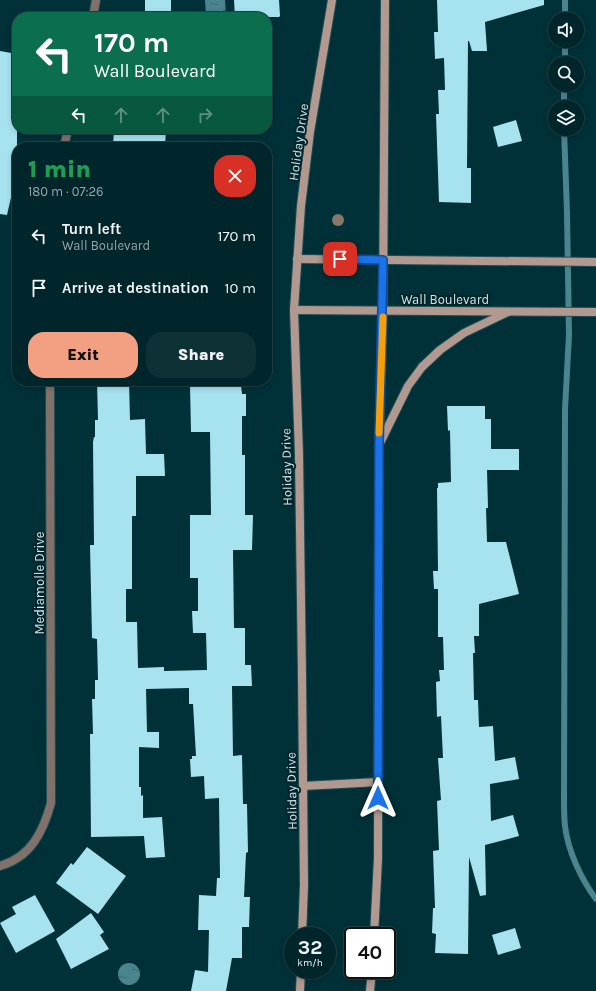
<!DOCTYPE html>
<html lang="en">
<head>
<meta charset="utf-8">
<style>
  body { margin:0; font-family:Karla,sans-serif; background:#0e3136; color:#f1f3f6; height:100vh; display:flex; flex-direction:column; font-size:15px; white-space:nowrap }
  * { box-sizing:border-box; margin:0 }
  p { font-size:13px; color:#95a5a8 }
  .icon { flex:none; width:22px; height:22px; fill:none; stroke:currentColor; stroke-width:2; stroke-linecap:round; stroke-linejoin:round }
  .map { position:relative; flex:1; overflow:hidden }
  .side { position:absolute; left:12px; top:142px; width:260px; height:244px; display:flex; flex-direction:column; background:#00252a; border-radius:16px; box-shadow:0 2px 6px #0003,0 0 0 1px #224247 }
  .side>* { flex:none }
  .banner { position:absolute; left:12px; top:12px; width:260px; height:122px; border-radius:16px; box-shadow:0 2px 6px #0003,0 0 0 1px #224247; background:#0b6e4f; color:#fff; overflow:hidden }
  .buttons { position:absolute; left:548px; top:12px; display:grid; gap:8px }
  .buttons a { display:grid; place-items:center; width:36px; height:36px; border-radius:50%; background:#00252a; box-shadow:0 2px 6px #0003,0 0 0 1px #224247; font-size:20px }
  .speed { position:absolute; left:284px; top:927px; display:flex; gap:8px; font-size:20px; font-weight:700; text-align:center }
  .speed>* { display:grid; place-content:center; width:52px; height:52px; border-radius:50%; background:#00252a; box-shadow:0 2px 6px #0003,0 0 0 1px #224247; line-height:1 }
  .speed small { font-size:10px; font-weight:400 }
  .speed .limit { border:2px solid #111; border-radius:6px; background:#fff; color:#111 }
  .pin { position:absolute; display:grid; place-items:center; width:34px; height:34px; color:#fff; margin:-17px; border-radius:8px; box-shadow:0 2px 6px #0006 }
  .me { position:absolute; width:44px; margin:-22px; rotate:0deg; stroke-linejoin:round; filter:drop-shadow(0 0 3px #0008) }
  .turn { display:flex; align-items:center; gap:14px; height:84px; padding:0 16px; font-size:18px }
  .turn .icon { width:52px; height:52px; stroke-width:2.5 }
  .turn b { display:block; font-size:28px; line-height:34px }
  .lanes { display:flex; align-items:center; height:38px; padding:0 16px; background:#0003; justify-content:center; gap:20px; direction:ltr }
  .lanes .off { opacity:.35 }
  .round { display:grid; place-items:center; flex:none; width:42px; height:42px; border-radius:16px; background:#0e3136 }
  .head { display:flex; align-items:center; justify-content:space-between; height:68px; padding:0 16px }
  h1 { font-size:24px; font-weight:800; line-height:30px; color:#1e9e55 }
  .button { display:flex; gap:8px; margin-top:auto; padding:8px 16px }
  .button a { flex:1; height:46px; border-radius:16px; background:#f2a081; color:#111; font-size:16px; font-weight:800; line-height:46px; text-align:center }
  .button a+a { background:#0e3136; color:#f1f3f6 }
  ul { padding:0; list-style:none }
  li { display:flex; align-items:center; gap:12px; height:52px; padding:0 16px }
  li div { flex:1 }
  li b { display:block; font-size:15px }
  li em { font-style:normal }
  .map>svg:first-child { display:block }
</style>
</head>
<body>
<div class="map">
<svg width="596" height="991" viewBox="0 0 596 991">
  <defs>
    <pattern id="water-ripples" width="26" height="14" patternUnits="userSpaceOnUse"><rect width="26" height="14" fill="#49848f"/><path d="M2 4q2-2 4 0t4 0M15 11q2-2 4 0t4 0" fill="none" stroke="#456b72"/></pattern>
  </defs>
  <rect width="100%" height="100%" fill="#003138"/>
  <g fill="url(#water-ripples)">
    <path d="M205 0H225L226 17H206Z"/>
    <circle cx="129" cy="974" r="11"/>
  </g>
  <g fill="none" stroke-linecap="round" stroke-linejoin="round">
    <g stroke="#49848f" stroke-width="6">
      <path d="M565 19V0"/>
      <path d="M565 63V41"/>
      <path d="M564 107V85"/>
      <path d="M564 129 567 212 569 335 565 409 564 798C564 807 564 817 565 826 568 851 581 879 596 899"/>
    </g>
  </g>
  <g fill="#a6e3ef">
    <rect x="145" y="0" width="26" height="17"/>
    <path d="M234 0H279L280 16 279 17H235Z"/>
    <path d="M437 0H544V5L485 22 487 51H472L469 41H468L467 168H471V203L439 202 436 114H439L438 90H445L444 58 435 59 434 32H438Z"/>
    <path d="M0 51 17 54V181L15 180 7 215 0 214Z"/>
    <path d="M516 120 522 141 498 147 493 127Z"/>
    <path d="M114 129H166L165 147H113Z"/>
    <path d="M97 381H129L130 420 145 419 146 454H164L165 476H136V516H132V589H126V622H137L138 668 164 667V671L207 670 206 633H193L192 611H198V578H190V515H211L210 432H191L190 385H241L242 394H246V416H242V455H245V515H253L252 550H233L234 628H245V665H251L252 686H232L233 756 242 755 243 804H247L248 852 246 853 244 897H250L249 927H242V958H232L226 991H191L195 970 208 972 209 930H198L199 895 216 896 217 878H220L219 798 205 799 204 776 191 777 190 759H192V756H196L193 704H189V688L146 689 147 732H159V748L139 747V787H141V796L143 795V818L162 817 165 857 146 858 144 836 91 837 90 734H93L92 699H95V680H98L97 639 92 638 90 545H94L93 442 94 437H95V420H98Z"/>
    <path d="M447 406H485V419H491V449H519V470H487L488 508H486L487 542H506L519 594 479 604V636H474L475 653H473L474 700H478L479 727 493 726 495 761 515 757 519 779 490 784 491 821 513 815 519 836 485 845 486 895 480 896 469 857 468 954 435 953 436 934 432 933 433 908H435L433 851 439 850 437 801 441 800 438 758H443L441 716 437 717 436 682 440 681 439 670H444L443 637H438V589H434L433 571H438L437 488H438V483L451 482 450 430 448 431Z"/>
    <path d="M87 847 126 876 98 914 56 883 71 863 73 865Z"/>
    <path d="M35 895 55 931 16 953 0 923 16 914 12 907Z"/>
    <path d="M91 913 104 932 100 935 109 949 71 969 56 939Z"/>
    <path d="M515 928 521 948 498 955 492 935Z"/>
  </g>
  <g fill="none" stroke-linecap="round" stroke-linejoin="round">
    <defs>
      <g id="street">
        <path d="M93 17 96 0"/>
        <path d="M64 147 68 129"/>
        <path d="M0 866C31 857 43 832 51 803L50 381"/>
      </g>
      <g id="secondary">
        <path d="M297 259 596 262"/>
        <path d="M294 310 596 312"/>
        <path d="M380 443 408 386 422 367 440 350 464 333 508 312"/>
        <path d="M303 786 378 782"/>
        <path d="M302 936 304 885 302 676 299 454 294 310 301 206 310 132 332 0"/>
        <path d="M374 936 378 859 379 446 383 311 385 0"/>
        <path d="M300 991 301 970"/>
        <path d="M370 991 372 970"/>
      </g>
    </defs>
    <use href="#street" stroke="#214e54" stroke-width="10"/>
    <use href="#secondary" stroke="#214e54" stroke-width="10"/>
    <use href="#street" stroke="#81716b" stroke-width="8"/>
    <use href="#secondary" stroke="#b2998f" stroke-width="8"/>
  </g>
  <circle fill="#88776b" cx="338" cy="220" r="6"/>
  <g fill="none" stroke-linecap="round" stroke-linejoin="round">
    <defs>
      <path id="route" d="M340 259 383 260 379 446 378 798"/>
    </defs>
    <use href="#route" stroke="#114b97" stroke-width="10"/>
    <use href="#route" stroke="#1a73e8" stroke-width="7"/>
    <path stroke="#f59e0b" stroke-width="7" d="M379 433 383 317"/>
  </g>
  <g text-anchor="middle" stroke-width="4" stroke-linejoin="round" paint-order="stroke">
    <g font-size="13" fill="#cee5e9" stroke="#03252b">
      <text transform="translate(298 142) rotate(-82)" y="5">Holiday Drive</text>
      <text x="445" y="304">Wall Boulevard</text>
      <text transform="translate(286 467) rotate(-91)" y="5">Holiday Drive</text>
      <text transform="translate(39 583) rotate(-90)" y="5">Mediamolle Drive</text>
      <text transform="translate(291 791) rotate(-91)" y="5">Holiday Drive</text>
    </g>
  </g>
</svg>
<div class="buttons">
<a><svg class="icon" aria-label="sound" viewBox="0 0 24 24"><path d="M4 9h4l5-4v14l-5-4H4zM17 9q2 3 0 6"/></svg></a>
<a><svg class="icon" aria-label="search" viewBox="0 0 24 24"><circle cx="10" cy="10" r="6"/><path d="M15 15l6 6"/></svg></a>
<a><svg class="icon" aria-label="layers" viewBox="0 0 24 24"><path d="M12 4l9 5-9 5-9-5zM3 14l9 5 9-5"/></svg></a>
</div>
<div class="speed"><div>32<small>km/h</small></div><div class="limit">40</div></div>
<div class="pin" style="left:340px;top:259px;background:#d93025"><svg class="icon" aria-label="arrive" viewBox="0 0 24 24"><path d="M6 21V4h12l-3 4 3 4H6"/></svg></div>
<svg class="me" style="left:378px;top:798px" viewBox="-20 -20 40 40"><path d="M0-17L14 15 0 8-14 15z" fill="#1a73e8" stroke="#fff" stroke-width="4"/></svg>
<div class="banner">
<div class="turn"><svg class="icon" aria-label="left" viewBox="0 0 24 24"><path d="M17 20v-9H6M10 6l-5 5 5 5"/></svg><div><b>170 m</b>Wall Boulevard</div></div>
<div class="lanes"><svg class="icon" aria-label="left" viewBox="0 0 24 24"><path d="M17 20v-9H6M10 6l-5 5 5 5"/></svg><svg class="icon off" aria-label="ahead" viewBox="0 0 24 24"><path d="M12 20V5M6 11l6-6 6 6"/></svg><svg class="icon off" aria-label="ahead" viewBox="0 0 24 24"><path d="M12 20V5M6 11l6-6 6 6"/></svg><svg class="icon off" aria-label="right" viewBox="0 0 24 24"><path d="M7 20v-9h11M14 6l5 5-5 5"/></svg></div>
</div>
<section class="side">
<div class="head"><div><h1>1 min</h1><p>180 m · 07:26</p></div><a class="round" style="background:#d93025;color:#fff"><svg class="icon" aria-label="close" viewBox="0 0 24 24"><path d="M6 6l12 12M18 6L6 18"/></svg></a></div>
<ul>
<li><svg class="icon" aria-label="left" viewBox="0 0 24 24"><path d="M17 20v-9H6M10 6l-5 5 5 5"/></svg><div><b>Turn left</b><p>Wall Boulevard</p></div><em>170 m</em></li>
<li><svg class="icon" aria-label="arrive" viewBox="0 0 24 24"><path d="M6 21V4h12l-3 4 3 4H6"/></svg><div><b>Arrive at destination</b></div><em>10 m</em></li>
</ul>
<div class="button"><a>Exit</a><a>Share</a></div>
</section>
</div>
</body>
</html>
